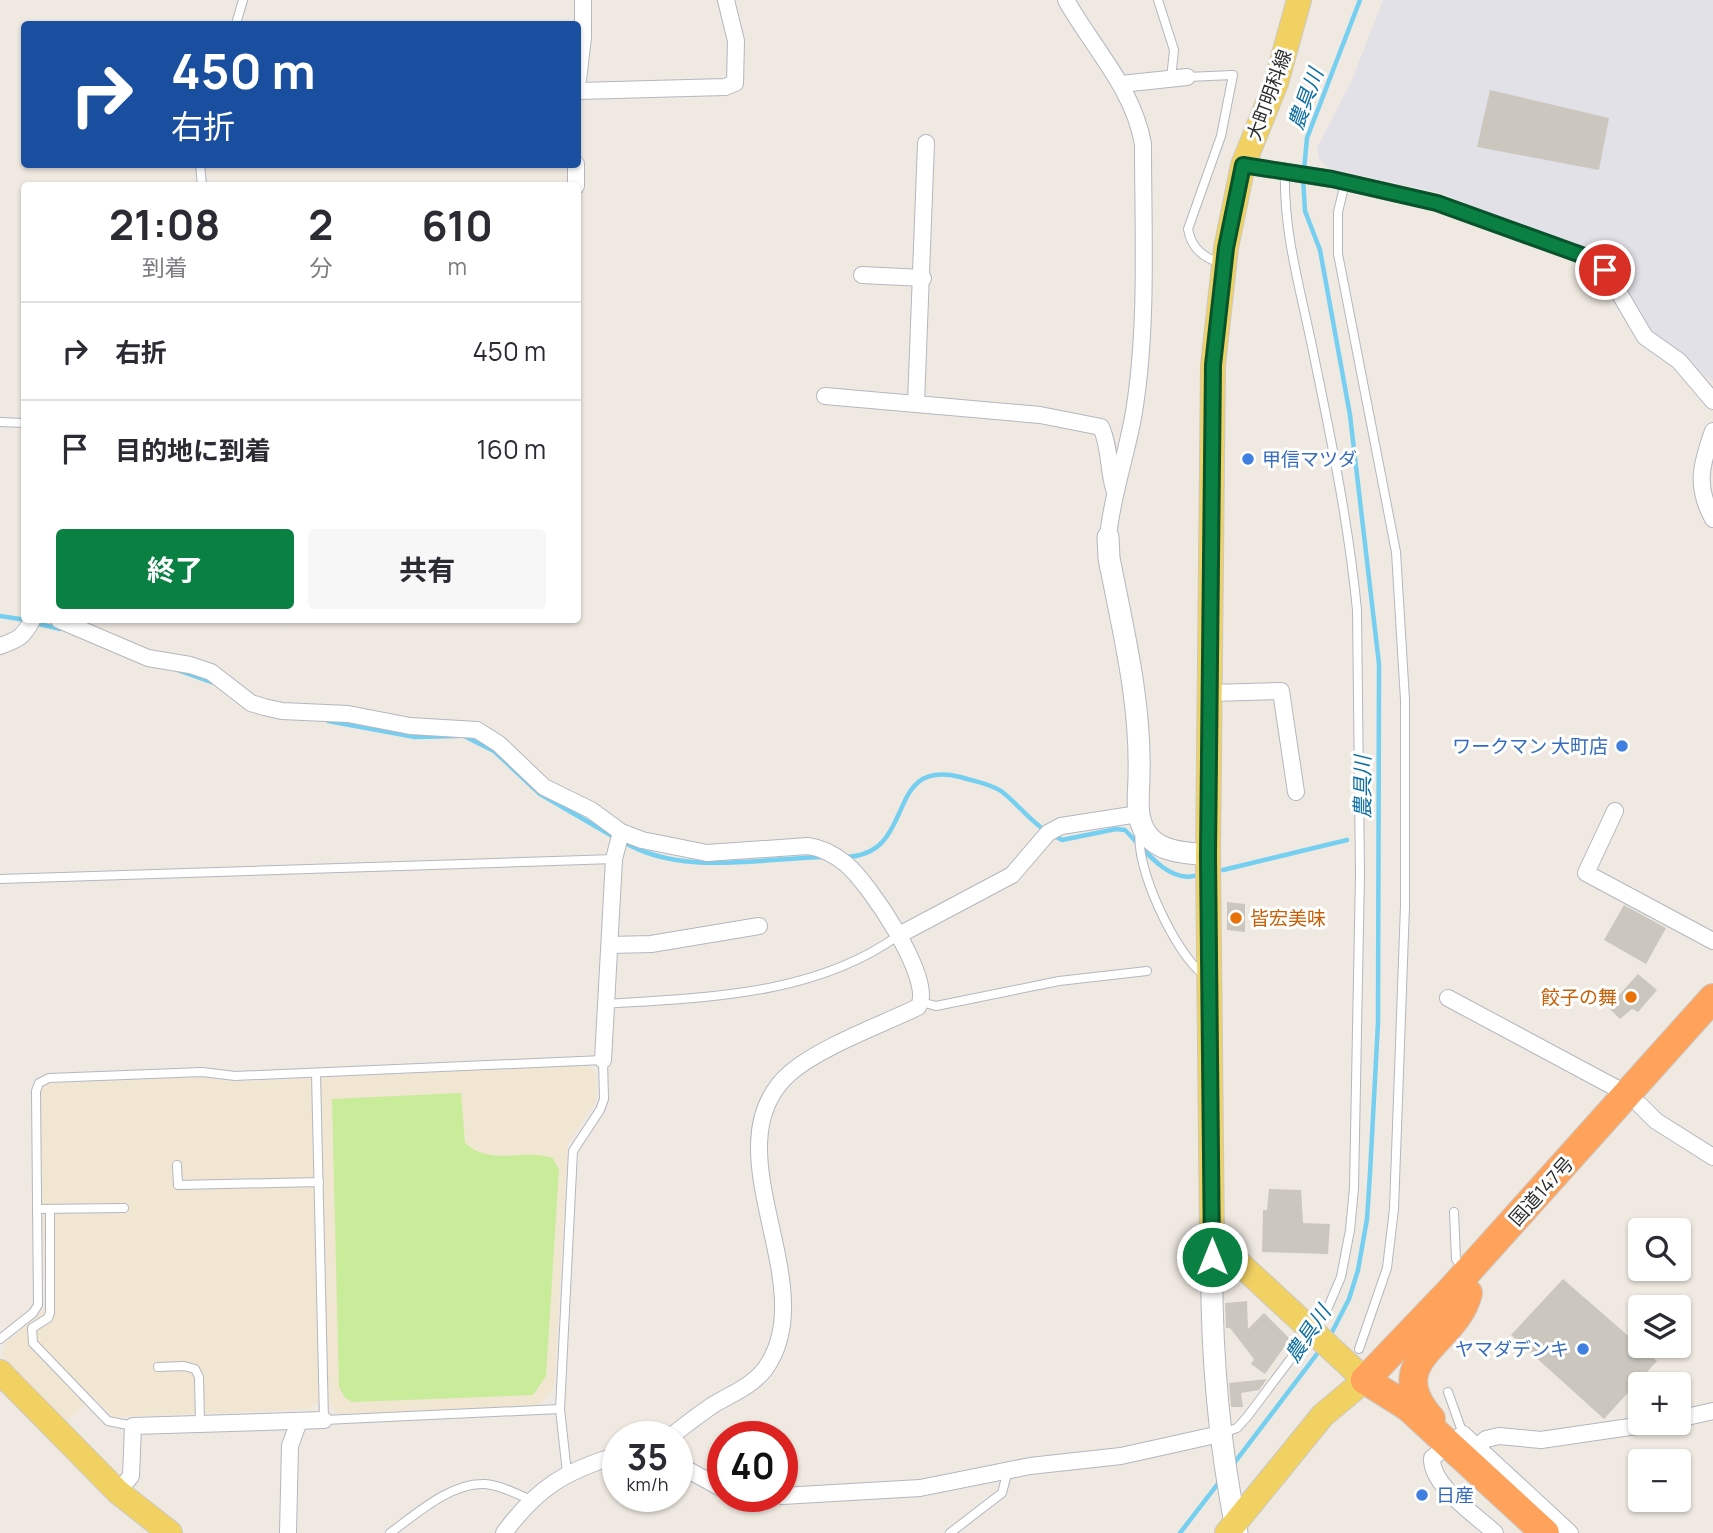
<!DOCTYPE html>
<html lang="ja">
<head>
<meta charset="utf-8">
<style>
  body { margin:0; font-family:Manrope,"Noto Sans JP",sans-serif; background:#f7f7f7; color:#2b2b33; height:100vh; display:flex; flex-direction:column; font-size:26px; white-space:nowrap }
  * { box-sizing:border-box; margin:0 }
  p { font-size:23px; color:#7c7c81 }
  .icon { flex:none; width:38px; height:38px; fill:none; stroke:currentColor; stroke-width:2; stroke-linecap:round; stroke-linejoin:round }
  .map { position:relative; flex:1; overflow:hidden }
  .sheet { position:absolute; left:21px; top:182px; width:560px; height:441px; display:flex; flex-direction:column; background:#fff; border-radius:7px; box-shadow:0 2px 5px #0004 }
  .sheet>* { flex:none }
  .guide { position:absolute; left:21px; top:21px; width:560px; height:147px; border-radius:7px; box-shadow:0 2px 5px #0004; background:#1a4fa0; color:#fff; overflow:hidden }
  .fabs { position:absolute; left:1628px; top:1218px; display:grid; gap:14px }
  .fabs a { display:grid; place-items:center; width:63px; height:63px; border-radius:7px; background:#fff; box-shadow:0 2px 5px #0004; font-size:35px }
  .speed { position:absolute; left:602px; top:1421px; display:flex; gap:14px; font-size:35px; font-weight:700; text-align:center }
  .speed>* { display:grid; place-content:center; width:91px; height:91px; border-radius:50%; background:#fff; box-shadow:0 2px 5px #0004; line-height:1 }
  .speed small { font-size:18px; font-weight:400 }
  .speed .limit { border:10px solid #d22; background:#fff; color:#111 }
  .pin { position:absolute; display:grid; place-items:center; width:60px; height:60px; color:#fff; margin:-30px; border:4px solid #fff; border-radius:50%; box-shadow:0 2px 7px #0007 }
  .me { position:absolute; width:77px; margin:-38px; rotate:0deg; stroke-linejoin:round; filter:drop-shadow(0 0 5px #0008) }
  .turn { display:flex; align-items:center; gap:24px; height:147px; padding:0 35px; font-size:32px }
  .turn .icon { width:91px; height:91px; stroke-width:2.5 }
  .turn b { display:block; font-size:49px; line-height:60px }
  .eta { display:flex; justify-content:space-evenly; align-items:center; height:119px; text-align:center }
  .eta b { font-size:42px; font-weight:700; line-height:49px }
  .cta { display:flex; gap:14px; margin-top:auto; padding:14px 35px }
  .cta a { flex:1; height:80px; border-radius:7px; background:#0b8043; color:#fff; font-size:28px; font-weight:700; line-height:80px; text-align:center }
  .cta a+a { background:#f7f7f7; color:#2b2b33 }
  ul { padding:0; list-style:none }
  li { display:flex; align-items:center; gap:21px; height:98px; padding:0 35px; border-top:2px solid #e1e1e2 }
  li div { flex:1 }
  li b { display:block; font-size:26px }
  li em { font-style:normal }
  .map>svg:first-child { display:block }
</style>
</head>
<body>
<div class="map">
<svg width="1713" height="1533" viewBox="0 0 1713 1533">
  <rect width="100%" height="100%" fill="#efe9e1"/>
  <path fill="#e3e1e8" d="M1383 0H1713V382L1664 343 1645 323 1606 260 1443 194 1328 168 1319 159 1317 148 1352 80Z"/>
  <path fill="#f0e6d1" d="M585 1065 596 1073V1101L568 1143 554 1387 538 1406 339 1414 330 1403H314L309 1409 114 1417 92 1397 66 1421 2 1355 8 1341 45 1309 39 1092 49 1084 197 1077 237 1082Z"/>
  <path fill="#c9ec9a" d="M461 1093 465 1143C492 1167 522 1148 553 1158L559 1170 546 1376 533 1395 353 1402 345 1398 339 1387 332 1099Z"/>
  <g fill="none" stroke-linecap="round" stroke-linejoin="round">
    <g stroke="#75cff0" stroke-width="4.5">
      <path d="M1304 170 1307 138 1360 0"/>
      <path d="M1303 178 1305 211 1320 250 1350 415 1379 664 1378 1023 1370 1173 1367 1219 1358 1270 1349 1299 1329 1338"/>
      <path d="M0 616 26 620"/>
      <path d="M35 623 60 629"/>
      <path d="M180 671 214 683"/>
      <path d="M328 721 415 737 458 736"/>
      <path d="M466 737 494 751 540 794 614 837"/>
      <path d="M1053 835 1062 840 1116 829 1125 830C1143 848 1167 882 1194 876"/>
      <path d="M622 841C681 877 760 858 826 857"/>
      <path d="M845 857C919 855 882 758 960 777 973 781 989 783 1001 791 1017 803 1029 820 1046 831"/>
      <path d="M1223 870 1347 840"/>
      <path d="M1232 1466 1320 1350"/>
      <path d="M1180 1533 1220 1481"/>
    </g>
  </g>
  <g fill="#cbc7bf">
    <path d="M1490 90 1609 118 1599 170 1477 147Z"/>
    <path d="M1227 902 1245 904V932L1227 930Z"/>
    <path d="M1624 905 1666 928 1646 964 1604 940Z"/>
    <path d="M1638 974 1657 990 1638 1012 1632 1009 1620 1019 1608 1007Z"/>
    <path d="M1269 1189 1301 1190 1303 1223 1330 1224 1328 1254 1262 1252 1263 1210H1267Z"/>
    <path d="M1563 1279 1657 1361 1604 1419 1511 1335Z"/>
    <path d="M1247 1301 1248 1329 1264 1313 1290 1339 1265 1374 1251 1364 1254 1359 1230 1328H1226L1225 1303Z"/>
    <path d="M1267 1379 1259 1390 1241 1393 1243 1407H1231L1229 1383Z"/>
  </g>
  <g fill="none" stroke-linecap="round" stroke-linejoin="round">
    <defs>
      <g id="lane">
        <path d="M1158 0 1174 50 1171 79"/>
        <path d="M236 24 243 0"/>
        <path d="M1187 77 1233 75 1221 136 1188 229C1191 247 1203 258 1221 263"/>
        <path d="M200 164 202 186"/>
        <path d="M1345 183 1338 212V254L1396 552 1405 700V906L1394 1209 1387 1268 1359 1349"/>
        <path d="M0 422 24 423"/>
        <path d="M1140 831C1134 866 1176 955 1204 975"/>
        <path d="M0 879 614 859"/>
        <path d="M921 1002 936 1006 1059 981 1147 971"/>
        <path d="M606 1004C707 997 814 996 899 935"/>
        <path d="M316 1073 324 1420 560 1409"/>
        <path d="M177 1165 178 1185 319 1182"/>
        <path d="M37 1209 124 1208"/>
        <path d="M50 1209V1313L48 1318 32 1328 33 1343 108 1421 133 1426"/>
        <path d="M1454 1212 1456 1259 1462 1268"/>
        <path d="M0 1339 33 1313 38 1305 36 1091 39 1083 49 1078 202 1072 235 1076 603 1060 604 1099 600 1110 573 1151 560 1409 567 1473"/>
        <path d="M158 1367 184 1366 195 1369 199 1377 200 1424"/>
        <path d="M1448 1392 1463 1434"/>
        <path d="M1223 1433 1237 1428 1247 1417 1326 1312 1341 1277 1350 1230 1354 1188 1360 874 1357 610C1349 527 1332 443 1315 361 1303 298 1283 236 1285 171"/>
        <path d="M390 1533C415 1515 451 1482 485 1484 500 1485 517 1494 531 1500"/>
        <path d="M950 1533 1002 1493 1008 1470"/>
      </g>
      <g id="street">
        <path d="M1066 0C1093 48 1133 88 1143 144 1143 232 1148 325 1134 412 1127 454 1112 494 1108 537"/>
        <path d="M578 80 583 37V0"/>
        <path d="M1121 84 1187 77"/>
        <path d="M578 91 725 87 735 83 736 41 726 0"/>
        <path d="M576 164V186"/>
        <path d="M1243 165 1332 179 1437 203 1584 256 1605 269 1645 337 1679 361 1713 401"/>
        <path d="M862 275 923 278"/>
        <path d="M825 396 1040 415 1101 427C1110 446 1108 469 1114 489"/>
        <path d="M916 403 926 143"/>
        <path d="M1713 431C1701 465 1695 486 1713 519"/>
        <path d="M59 620 148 658 190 665 211 672 251 703 264 707 282 711 348 714 410 726 477 730 499 744 544 787 591 810 621 832 642 840 707 853 808 846C823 848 834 854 846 864 868 882 936 981 918 1007 881 1025 820 1047 790 1073 706 1147 826 1285 765 1369 751 1387 731 1394 713 1405 698 1415 684 1426 670 1437"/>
        <path d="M0 646C17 640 24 637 32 620"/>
        <path d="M1210 693 1281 691 1296 792"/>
        <path d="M1615 811 1586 873 1713 941"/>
        <path d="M899 935 1012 875 1048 833 1061 826 1138 814"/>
        <path d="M610 945 651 944 759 926"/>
        <path d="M1448 998 1616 1088 1625 1096"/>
        <path d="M603 1060 614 859 621 832"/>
        <path d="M1640 1105 1656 1121 1713 1157"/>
        <path d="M1678 1419 1713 1411"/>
        <path d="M1449 1444 1463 1434 1570 1533"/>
        <path d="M1476 1448 1486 1439 1499 1436 1541 1440 1657 1423"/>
        <path d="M1437 1454 1432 1458C1431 1486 1476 1515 1495 1533"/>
        <path d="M677 1464 723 1489"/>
        <path d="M118 1492 131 1476 133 1426 324 1420"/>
        <path d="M760 1496H767"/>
        <path d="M782 1496 920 1488 1030 1466 1121 1456 1220 1434"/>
        <path d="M288 1533 290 1446 299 1421"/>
        <path d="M504 1533C537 1488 565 1471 618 1455"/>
      </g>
      <g id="secondary">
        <path d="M1108 537 1109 558C1123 630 1141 701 1139 775 1139 797 1133 823 1152 840 1166 853 1190 853 1208 855"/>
        <path d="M1212 1238C1210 1338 1217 1435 1237 1533"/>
      </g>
      <g id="primary">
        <path d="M0 1372 118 1492 170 1533"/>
        <path d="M1227 1533 1323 1415 1365 1380 1212 1238 1208 855 1213 365 1226 248 1243 165 1276 83 1299 0"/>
      </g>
      <g id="highway">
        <path d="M1365 1380 1452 1289 1713 998"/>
        <path d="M1365 1380 1408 1407 1545 1533"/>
        <path d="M1431 1419C1379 1359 1456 1344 1468 1293"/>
      </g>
    </defs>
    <use href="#lane" stroke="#b4b7c1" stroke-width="10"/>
    <use href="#street" stroke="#b4b7c1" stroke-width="18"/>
    <use href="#secondary" stroke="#b4b7c1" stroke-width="23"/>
    <use href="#primary" stroke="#c9c9c9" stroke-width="26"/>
    <use href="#highway" stroke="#c9c9c9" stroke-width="30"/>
    <use href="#lane" stroke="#fff" stroke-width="8"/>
    <use href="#street" stroke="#fff" stroke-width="16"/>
    <use href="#secondary" stroke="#fff" stroke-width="21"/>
    <use href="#primary" stroke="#f2d163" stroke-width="24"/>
    <use href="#highway" stroke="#ffa35c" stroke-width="28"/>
  </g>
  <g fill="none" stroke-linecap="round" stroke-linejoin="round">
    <defs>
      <path id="route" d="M1212 1257 1208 855 1213 365 1226 248 1243 165 1332 179 1437 203 1584 256 1605 270"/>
    </defs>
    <use href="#route" stroke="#07532c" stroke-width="18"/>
    <use href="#route" stroke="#0b8043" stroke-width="12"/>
  </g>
  <g fill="#3f7fe0" stroke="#fff" stroke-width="2.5">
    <circle cx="1248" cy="459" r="7"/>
    <circle cx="1622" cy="746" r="7"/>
    <circle cx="1583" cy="1349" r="7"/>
    <circle cx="1422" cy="1495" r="7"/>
  </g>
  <g fill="#e8710a" stroke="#fff" stroke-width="2.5">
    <circle cx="1236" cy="918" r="7"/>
    <circle cx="1631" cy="997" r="7"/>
  </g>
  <g text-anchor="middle" stroke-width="6" stroke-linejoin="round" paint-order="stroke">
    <g font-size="19" fill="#2e2e2e" stroke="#fff">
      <text transform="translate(1269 95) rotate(-70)" y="7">大町明科線</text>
      <text transform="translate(1541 1191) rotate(-48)" y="7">国道147号</text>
    </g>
    <g font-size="19" fill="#366cbe" stroke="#fff" text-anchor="start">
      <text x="1262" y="466">甲信マツダ</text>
      <text x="1608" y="753" text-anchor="end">ワークマン 大町店</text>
      <text x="1569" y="1356" text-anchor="end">ヤマダデンキ</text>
      <text x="1436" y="1502">日産</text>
    </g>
    <g font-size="19" fill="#c56008" stroke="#fff" text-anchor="start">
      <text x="1250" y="925">皆宏美味</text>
      <text x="1617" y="1004" text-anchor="end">餃子の舞</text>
    </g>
    <g font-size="21" font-style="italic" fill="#0d6fa3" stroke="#fff">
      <text transform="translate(1306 99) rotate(-70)" y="7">農具川</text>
      <text transform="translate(1363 787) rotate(-90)" y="7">農具川</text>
      <text transform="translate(1308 1334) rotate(-56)" y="7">農具川</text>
    </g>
  </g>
</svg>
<div class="fabs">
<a><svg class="icon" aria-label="search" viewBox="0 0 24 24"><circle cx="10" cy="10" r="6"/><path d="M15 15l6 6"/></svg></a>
<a><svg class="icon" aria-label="layers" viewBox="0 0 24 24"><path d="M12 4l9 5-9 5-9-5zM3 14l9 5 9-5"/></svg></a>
<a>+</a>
<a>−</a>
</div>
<div class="speed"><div>35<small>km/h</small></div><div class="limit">40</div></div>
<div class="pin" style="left:1605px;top:270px;background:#d93025"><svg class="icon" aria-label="arrive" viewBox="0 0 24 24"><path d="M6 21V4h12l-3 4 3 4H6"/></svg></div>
<svg class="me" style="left:1212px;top:1257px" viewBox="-20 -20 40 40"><circle r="17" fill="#0b8043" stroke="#fff" stroke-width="3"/><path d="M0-11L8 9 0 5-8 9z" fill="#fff"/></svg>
<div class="guide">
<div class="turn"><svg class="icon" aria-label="right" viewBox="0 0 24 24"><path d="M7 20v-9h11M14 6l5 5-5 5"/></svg><div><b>450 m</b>右折</div></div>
</div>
<section class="sheet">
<div class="eta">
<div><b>21:08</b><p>到着</p></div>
<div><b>2</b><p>分</p></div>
<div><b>610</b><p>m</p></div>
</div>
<ul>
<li><svg class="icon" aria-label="right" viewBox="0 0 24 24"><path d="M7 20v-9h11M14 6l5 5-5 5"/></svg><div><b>右折</b></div><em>450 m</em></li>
<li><svg class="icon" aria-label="arrive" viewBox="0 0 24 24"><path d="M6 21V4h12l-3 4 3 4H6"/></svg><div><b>目的地に到着</b></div><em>160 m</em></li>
</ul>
<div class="cta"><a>終了</a><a>共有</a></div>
</section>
</div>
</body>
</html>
